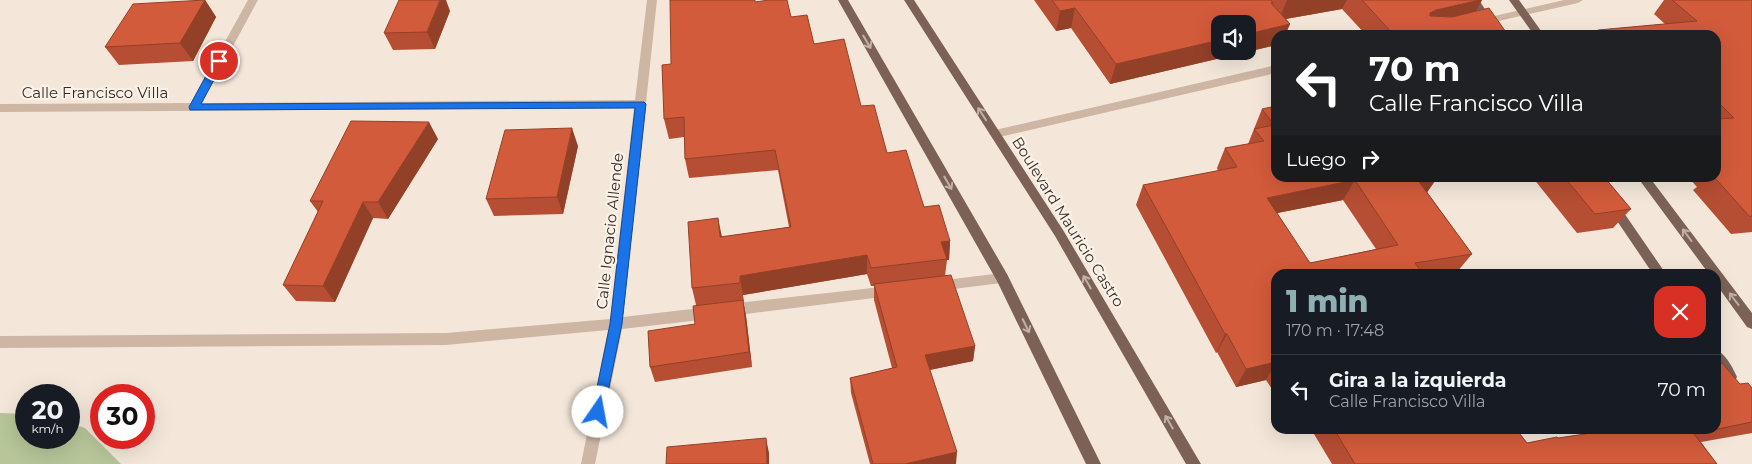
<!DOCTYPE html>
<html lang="es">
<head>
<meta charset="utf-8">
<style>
  body { margin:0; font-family:Montserrat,sans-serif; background:#20242c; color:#f1f3f6; height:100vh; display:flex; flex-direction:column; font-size:19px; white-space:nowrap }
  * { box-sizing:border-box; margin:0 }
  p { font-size:16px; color:#9ea1a6 }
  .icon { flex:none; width:28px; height:28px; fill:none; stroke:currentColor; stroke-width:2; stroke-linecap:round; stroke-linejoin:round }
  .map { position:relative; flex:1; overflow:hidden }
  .side { position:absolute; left:1271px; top:269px; width:450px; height:165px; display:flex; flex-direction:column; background:#171b24; border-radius:15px; box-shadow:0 5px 20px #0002 }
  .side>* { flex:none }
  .top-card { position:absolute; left:1271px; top:30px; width:450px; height:152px; border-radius:15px; box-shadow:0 5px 20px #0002; background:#202124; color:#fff; overflow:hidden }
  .tools { position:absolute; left:1211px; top:15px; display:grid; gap:10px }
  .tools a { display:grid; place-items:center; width:45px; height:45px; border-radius:10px; background:#171b24; box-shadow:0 5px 20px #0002; font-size:25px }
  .speed { position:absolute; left:15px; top:384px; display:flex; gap:10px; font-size:25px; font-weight:700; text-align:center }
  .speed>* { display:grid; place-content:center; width:65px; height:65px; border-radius:50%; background:#171b24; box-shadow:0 5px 20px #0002; line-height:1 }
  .speed small { font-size:12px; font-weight:400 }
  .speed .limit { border:8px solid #d22; background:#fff; color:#111 }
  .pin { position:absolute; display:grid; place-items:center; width:42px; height:42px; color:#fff; margin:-21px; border:2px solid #fff; border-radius:50%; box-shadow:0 1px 5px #0007 }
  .me { position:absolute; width:55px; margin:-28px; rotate:12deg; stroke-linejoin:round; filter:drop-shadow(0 0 4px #0008) }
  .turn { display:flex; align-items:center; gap:18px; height:105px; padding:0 15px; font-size:22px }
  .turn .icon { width:65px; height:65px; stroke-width:2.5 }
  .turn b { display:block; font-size:35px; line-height:42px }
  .then { display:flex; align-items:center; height:48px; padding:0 15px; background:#0003; gap:10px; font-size:19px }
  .round { display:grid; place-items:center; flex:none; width:52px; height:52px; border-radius:15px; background:#20242c }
  .head { display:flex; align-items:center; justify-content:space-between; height:85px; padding:0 15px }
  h1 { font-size:30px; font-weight:800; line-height:38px; color:#8fafb2 }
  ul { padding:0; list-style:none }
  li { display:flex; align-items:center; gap:15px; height:70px; padding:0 15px; border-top:1px solid #363941 }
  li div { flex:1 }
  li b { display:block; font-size:19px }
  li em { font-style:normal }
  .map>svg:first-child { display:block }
</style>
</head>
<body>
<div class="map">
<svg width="1752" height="464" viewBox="0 0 1752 464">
  <rect width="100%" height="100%" fill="#f4e7da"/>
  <path fill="#b7c599" d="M0 413 26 414V438H69V423L85 428 121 464H0Z"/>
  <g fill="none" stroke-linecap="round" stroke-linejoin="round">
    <g fill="#ceb6a5" fill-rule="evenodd">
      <path d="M248 0H258L202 103 635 100 647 0H657L623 317 709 307 714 309 716 313 714 317 709 319 622 329 595 464H581L608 330 446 345 0 348V336L446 333 610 319 634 108 0 112V104L191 103Z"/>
      <path d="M1564 0H1583L1578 3 1481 25 1476 22 1481 19Z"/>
      <path d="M1276 65V73L995 138 989 134 995 130Z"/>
      <path d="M1002 273 1007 274 1008 278 1007 282 1002 283 937 291 932 290 930 286 932 282 937 281Z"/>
      <path d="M890 286 895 287 897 291 895 295 890 296 729 316 724 314 722 310 724 306 729 304Z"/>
    </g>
    <g fill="#7c6256" fill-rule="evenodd">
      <path d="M838 0H848L1007 274 1101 464H1086L997 281Z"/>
      <path d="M904 0H914L1063 230 1201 464H1186L1055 236Z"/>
      <path d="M1469 0H1479L1502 35H1492Z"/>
      <path d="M1509 0H1519L1544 35H1534Z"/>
      <path d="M1588 178H1600L1666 274H1653Z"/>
      <path d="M1638 178H1650L1752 313V329L1747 327 1716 284V274H1709Z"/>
      <path d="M1716 350C1725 353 1733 368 1737 377L1735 381C1717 388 1716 361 1716 350Z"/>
    </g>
  </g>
  <g fill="#b54e33" fill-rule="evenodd">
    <path d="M205 0 216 17 193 61 119 65 105 47Z"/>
    <path d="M1034 0H1482L1476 11 1508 35H1366L1342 9 1286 19 1290 24 1285 35H1276V45L1110 84 1071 28 1056 31Z"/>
    <path d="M1664 0H1752V232L1731 234 1693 190 1697 187 1689 178H1716V35H1594L1598 30 1665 24 1654 14Z"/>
    <path d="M755 2 791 17 814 44 861 106 887 153 924 207 950 241 949 260H947L945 276 975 346 973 361 930 370 956 464H870L851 393 850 378 892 368 874 300V286H871L867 274 743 295 744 301H743L746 316 752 367 655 382 650 367 695 324 696 305 692 288 722 237 789 227 778 170 689 178 685 159 684 137 669 139 664 119 671 64Z"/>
    <path d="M450 11 435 49 393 50 384 33Z"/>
    <path d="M1262 109 1437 178 1427 192 1472 254 1457 272 1449 274H1276V394H1275L1266 380 1236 387 1217 352 1216 353 1136 205 1143 185 1218 171 1217 168 1225 148 1248 144ZM1343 200 1376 249 1310 263 1277 213Z"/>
    <path d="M438 139 388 219 373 218 335 302 296 301 283 285 318 212 310 201Z"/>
    <path d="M578 146 563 214 494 216 486 199Z"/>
    <path d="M1533 178H1605L1631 209 1613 228 1577 233Z"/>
    <path d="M1740 384 1752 388V433L1701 442 1717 464H1332L1311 429H1516L1527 443 1619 429H1716Z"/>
  </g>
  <g fill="#934029">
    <path d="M205 0 216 17 193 61 180 43Z"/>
    <path d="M440 0H446L450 11 435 49 427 32Z"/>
    <path d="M1287 0H1347L1342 9 1279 20Z"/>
    <path d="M1480 0H1482L1471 20 1425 30 1430 13 1436 10Z"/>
    <path d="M1075 8 1071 28 1056 31 1060 11Z"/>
    <path d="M1290 24 1285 35H1276V45L1110 84 1116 64 1220 40V51H1248V34Z"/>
    <path d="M429 122 438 139 388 219 378 202Z"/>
    <path d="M572 128 578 146 563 214 557 197Z"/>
    <path d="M1423 178H1437L1426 194 1417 179Z"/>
    <path d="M1355 180 1343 200 1258 217 1267 198Z"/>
    <path d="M363 202 373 218 335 302 323 286Z"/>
    <path d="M718 218 722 237H720Z"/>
    <path d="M950 241 949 260H947L941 242Z"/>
    <path d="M867 255V274L743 295 744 301 740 276Z"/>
    <path d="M743 300 746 316 752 367 749 352Z"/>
    <path d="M1225 334H1227L1217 352 1216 353Z"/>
    <path d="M975 346 973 361 924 371 925 355Z"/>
    <path d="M1276 362 1266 380 1236 387 1246 369Z"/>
    <path d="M766 438 769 453V464H767Z"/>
    <path d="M957 452 956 464H905Z"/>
  </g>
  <g fill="#d25b3b" stroke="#934029" fill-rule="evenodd">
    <path d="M205 0 180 43 105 47 133 4Z"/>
    <path d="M399 0H440L427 32 384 33Z"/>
    <path d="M670 0H755V2L769 0H787L791 17 807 15 814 44 844 39 861 106 874 105 887 153 906 150 924 207 939 205 950 241 941 242 947 259 871 268 867 255 740 276V283L692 288 688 222 718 218 720 237 791 227 775 150 685 159 684 117 664 119 662 65 671 64Z"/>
    <path d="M1052 0H1271L1273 3H1271L1290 24 1248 34V24H1220V40L1116 64 1075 8 1060 11Z"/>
    <path d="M1362 0H1480L1436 10 1430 13V16L1452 17 1489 8 1508 35H1394Z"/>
    <path d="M1672 0H1752V216L1750 217 1715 178H1716V172H1717L1716 171V119L1734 118 1716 100V35H1602L1598 30 1697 21Z"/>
    <path d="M1276 106V178H1423L1417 179 1472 254 1415 263 1423 274H1276V362L1246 369 1227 334H1225L1143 185 1237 167 1225 148 1264 141 1254 129 1274 125 1262 109ZM1355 180 1398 245 1310 263 1267 198Z"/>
    <path d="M351 121 429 122 378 202H363L323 286 283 285 323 201H310Z"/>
    <path d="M572 128 557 197 486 199 505 130Z"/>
    <path d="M1565 178H1605L1631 209 1595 214Z"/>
    <path d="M951 275 975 346 925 355 957 452 905 464H873L850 378 897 367 874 284Z"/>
    <path d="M743 300 749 352 650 367 648 331 695 324 693 306Z"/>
    <path d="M1722 363 1740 384 1748 383 1752 388V422L1703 432 1700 429H1716V364Z"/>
    <path d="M1334 429H1516L1527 443 1557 437 1558 438 1619 429H1690L1717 464H1355Z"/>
    <path d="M766 438 767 464H666L667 447Z"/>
  </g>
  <defs><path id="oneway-shaft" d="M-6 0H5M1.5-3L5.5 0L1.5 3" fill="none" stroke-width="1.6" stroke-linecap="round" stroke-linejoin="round" transform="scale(1.25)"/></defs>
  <g stroke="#c2b1a6">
    <use href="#oneway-shaft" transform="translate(867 42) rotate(60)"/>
    <use href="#oneway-shaft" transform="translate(982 114) rotate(-123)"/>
    <use href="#oneway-shaft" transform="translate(948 183) rotate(60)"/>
    <use href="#oneway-shaft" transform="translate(1687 235) rotate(-127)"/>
    <use href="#oneway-shaft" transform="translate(1087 282) rotate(-120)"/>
    <use href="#oneway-shaft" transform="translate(1734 299) rotate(-127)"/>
    <use href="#oneway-shaft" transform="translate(1026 326) rotate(64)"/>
    <use href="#oneway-shaft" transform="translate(1169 422) rotate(-120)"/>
  </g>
  <path fill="#1a73e8" stroke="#114b97" d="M219 58 224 61 201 104 644 102 646 104 622 324 603 416 598 417 594 416 592 412 610 324 635 108 190 110 189 107 214 61Z"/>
  <g text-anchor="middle" stroke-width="4.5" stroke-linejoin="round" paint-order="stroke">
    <g font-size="15" fill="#392c27" stroke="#fbf2e7">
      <text x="95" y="98">Calle Francisco Villa</text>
      <text transform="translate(1068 222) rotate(58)" y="5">Boulevard Mauricio Castro</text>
      <text transform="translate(610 231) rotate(-84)" y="5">Calle Ignacio Allende</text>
    </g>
  </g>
</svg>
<div class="tools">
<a><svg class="icon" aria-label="sound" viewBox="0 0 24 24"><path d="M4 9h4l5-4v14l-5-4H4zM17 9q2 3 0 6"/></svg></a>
</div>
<div class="speed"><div>20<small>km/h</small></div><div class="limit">30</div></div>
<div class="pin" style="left:219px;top:61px;background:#d93025"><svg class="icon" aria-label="arrive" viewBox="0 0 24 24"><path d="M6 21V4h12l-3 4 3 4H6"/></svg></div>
<svg class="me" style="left:598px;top:412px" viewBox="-20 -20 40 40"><circle r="19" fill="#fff"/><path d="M0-13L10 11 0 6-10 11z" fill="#1a73e8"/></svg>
<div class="top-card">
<div class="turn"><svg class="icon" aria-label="left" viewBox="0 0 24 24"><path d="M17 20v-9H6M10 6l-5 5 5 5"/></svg><div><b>70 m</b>Calle Francisco Villa</div></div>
<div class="then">Luego<svg class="icon" aria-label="right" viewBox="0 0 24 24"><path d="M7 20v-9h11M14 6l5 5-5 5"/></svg></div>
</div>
<section class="side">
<div class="head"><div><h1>1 min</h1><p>170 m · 17:48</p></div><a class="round" style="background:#d93025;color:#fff"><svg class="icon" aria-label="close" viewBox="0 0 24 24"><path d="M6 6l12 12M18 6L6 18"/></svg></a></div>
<ul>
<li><svg class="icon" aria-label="left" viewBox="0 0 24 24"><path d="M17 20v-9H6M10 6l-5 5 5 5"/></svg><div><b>Gira a la izquierda</b><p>Calle Francisco Villa</p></div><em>70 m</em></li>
</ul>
</section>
</div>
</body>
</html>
